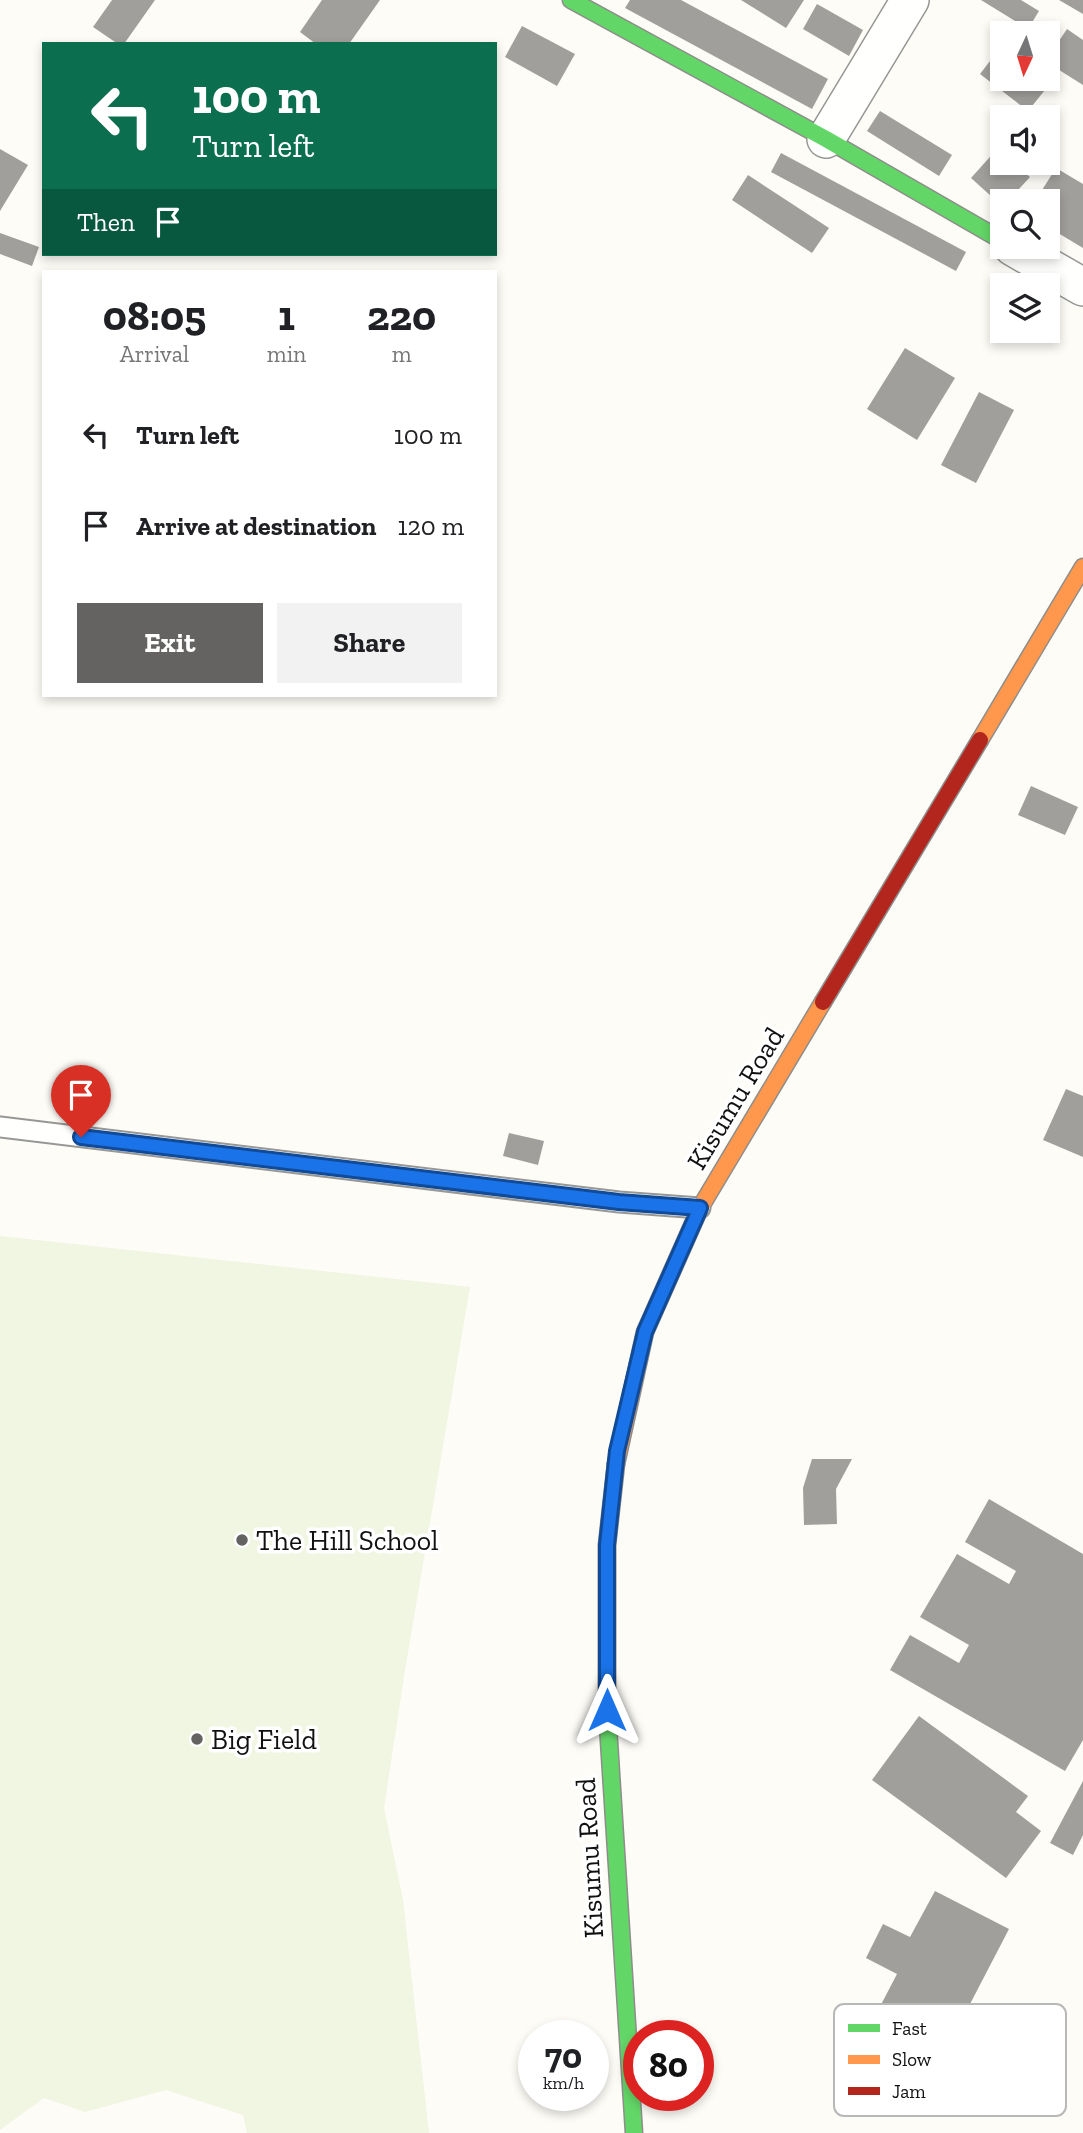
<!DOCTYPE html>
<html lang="en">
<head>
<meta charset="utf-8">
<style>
  body { margin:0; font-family:"Zilla Slab",serif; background:#f2f2f2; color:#202124; height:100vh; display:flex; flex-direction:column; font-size:26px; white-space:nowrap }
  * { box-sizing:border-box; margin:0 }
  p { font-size:23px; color:#757577 }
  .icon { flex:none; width:38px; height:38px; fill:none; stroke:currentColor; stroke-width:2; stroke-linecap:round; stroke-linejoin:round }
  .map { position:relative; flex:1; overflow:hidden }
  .panel { position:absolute; left:42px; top:270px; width:455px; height:427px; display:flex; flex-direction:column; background:#fff; border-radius:0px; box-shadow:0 4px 10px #0003 }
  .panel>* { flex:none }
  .hud { position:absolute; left:42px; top:42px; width:455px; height:214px; border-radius:0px; box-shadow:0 4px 10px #0003; background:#0b6e4f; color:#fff; overflow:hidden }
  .needle { width:46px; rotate:184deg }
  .tools { position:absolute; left:990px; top:21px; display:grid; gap:14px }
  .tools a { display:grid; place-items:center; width:70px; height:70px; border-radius:0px; background:#fff; box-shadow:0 4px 10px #0003; font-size:35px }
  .speed { position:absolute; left:518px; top:2020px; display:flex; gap:14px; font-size:35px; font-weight:700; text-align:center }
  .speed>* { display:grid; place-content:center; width:91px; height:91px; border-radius:50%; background:#fff; box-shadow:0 4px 10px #0003; line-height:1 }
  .speed small { font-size:18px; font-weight:400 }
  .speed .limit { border:10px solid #d22; background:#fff; color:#111 }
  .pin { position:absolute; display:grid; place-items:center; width:60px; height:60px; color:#fff; margin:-72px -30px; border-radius:50% 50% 50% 0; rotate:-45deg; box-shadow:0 0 7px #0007 }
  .pin .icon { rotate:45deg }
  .me { position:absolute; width:77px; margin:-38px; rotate:0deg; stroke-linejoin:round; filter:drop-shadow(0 0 5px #0008) }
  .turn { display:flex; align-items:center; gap:24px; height:147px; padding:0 35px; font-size:32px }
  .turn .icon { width:91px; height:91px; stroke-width:2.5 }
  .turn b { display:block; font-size:49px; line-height:60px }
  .then { display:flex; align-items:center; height:66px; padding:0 35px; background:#0003; gap:14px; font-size:26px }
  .eta { display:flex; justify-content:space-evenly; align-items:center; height:119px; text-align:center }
  .eta b { font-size:42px; font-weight:800; line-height:49px }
  .primary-button { display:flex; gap:14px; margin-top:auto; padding:14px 35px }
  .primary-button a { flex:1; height:80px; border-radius:0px; background:#646362; color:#fff; font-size:28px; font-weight:800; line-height:80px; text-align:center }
  .primary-button a+a { background:#f2f2f2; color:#202124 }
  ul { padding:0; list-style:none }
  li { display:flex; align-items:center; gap:21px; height:91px; padding:0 35px }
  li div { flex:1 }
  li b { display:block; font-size:26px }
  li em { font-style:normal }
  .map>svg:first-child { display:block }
</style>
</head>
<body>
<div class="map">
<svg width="1083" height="2133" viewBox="0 0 1083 2133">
  <rect width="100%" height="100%" fill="#fdfcf7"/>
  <path fill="#f0f6e1" d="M0 1236 470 1287 405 1670 384 1808 403 1900 429 2133H247L243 2115 166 2090 85 2112 44 2098 0 2130Z"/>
  <g fill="#a19f9c">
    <path d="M112 0H155L124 44H118L93 27Z"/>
    <path d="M322 0H380L349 44H316L300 32Z"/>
    <path d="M630 0H681L828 79 812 109 625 8Z"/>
    <path d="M741 0H804L786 28Z"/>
    <path d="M981 0H1021L1039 11 1028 29Z"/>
    <path d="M1059 0H1083V14Z"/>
    <path d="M817 4 863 30 849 56 803 29Z"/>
    <path d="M522 26 575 54 557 86 505 57Z"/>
    <path d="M1067 29 1083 40V85L1048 63V57Z"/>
    <path d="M1000 48 1003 50V79H1041L1049 85 1028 111 980 74Z"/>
    <path d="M880 111 952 155 939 176 867 131Z"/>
    <path d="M0 149 28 165 0 211Z"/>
    <path d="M997 149 1003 154V163H1013L1030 177 1008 201H1003V207L971 178Z"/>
    <path d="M781 153 966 252 956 271 771 172Z"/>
    <path d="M1056 168 1083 184V248L1048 227V201H1035Z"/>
    <path d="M748 175 829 228 812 253 732 200Z"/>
    <path d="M0 233 39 247 32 266 0 254Z"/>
    <path d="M905 348 955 378 917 440 867 409Z"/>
    <path d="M979 392 1014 410 976 483 941 465Z"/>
    <path d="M1031 786 1078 807 1065 835 1018 815Z"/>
    <path d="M1066 1089 1083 1096V1157L1043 1140Z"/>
    <path d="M509 1133 544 1141 538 1165 503 1156Z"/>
    <path d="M812 1459H852L836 1489 837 1524 804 1525 803 1488Z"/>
    <path d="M989 1499 1083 1554V1740L1065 1771 890 1670 910 1635 959 1663 969 1645 920 1617 957 1554 1009 1584 1016 1571 965 1542Z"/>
    <path d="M919 1716 1028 1796 1016 1812 1041 1831 1006 1878 872 1780Z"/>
    <path d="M1083 1781V1835L1073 1855 1050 1843Z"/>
    <path d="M935 1891 1009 1929 943 2056 873 2020 897 1974 866 1958 883 1924 910 1937Z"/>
  </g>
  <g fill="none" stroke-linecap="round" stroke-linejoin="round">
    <defs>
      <path id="lane" d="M0 1127 619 1202 700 1208"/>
      <g id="street">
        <path d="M826 139 910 0"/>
        <path d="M1013 247 1083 287"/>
      </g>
      <g id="fast">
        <path d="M571 0 826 139 1003 241"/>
        <path d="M616 1464 607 1545V1710L634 2133"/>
      </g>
      <g id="slow">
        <path d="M980 740 1083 567"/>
        <path d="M616 1464 645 1332 700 1208 823 1002"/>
      </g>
      <path id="jam" d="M823 1002 980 740"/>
    </defs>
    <use href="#lane" stroke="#979795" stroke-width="23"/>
    <use href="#street" stroke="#979795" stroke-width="40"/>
    <use href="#fast" stroke="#8e8d8b" stroke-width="19"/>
    <use href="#slow" stroke="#8e8d8b" stroke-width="19"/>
    <use href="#jam" stroke="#8e8d8b" stroke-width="19"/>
    <use href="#lane" stroke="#fffffe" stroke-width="19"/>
    <use href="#street" stroke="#fffffe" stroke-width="37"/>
    <use href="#fast" stroke="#63d668" stroke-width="16"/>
    <use href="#slow" stroke="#ff974d" stroke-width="16"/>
    <use href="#jam" stroke="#b3261e" stroke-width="16"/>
  </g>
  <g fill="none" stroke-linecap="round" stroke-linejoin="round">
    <defs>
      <path id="route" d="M81 1137 619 1202 700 1208 645 1332 617 1451 607 1545V1710"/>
    </defs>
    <use href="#route" stroke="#114b97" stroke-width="18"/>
    <use href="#route" stroke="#1a73e8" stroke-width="12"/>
  </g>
  <g fill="#646362" stroke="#fff" stroke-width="2.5">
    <circle cx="242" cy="1540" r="7"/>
    <circle cx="197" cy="1739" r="7"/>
  </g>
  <g text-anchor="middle" stroke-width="7" stroke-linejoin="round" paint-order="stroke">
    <g font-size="28" fill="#111" stroke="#fff">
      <text transform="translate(735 1098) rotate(-59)" y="10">Kisumu Road</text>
      <text transform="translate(589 1858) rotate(-93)" y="10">Kisumu Road</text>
    </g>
    <g font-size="28" fill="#111" stroke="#fff" text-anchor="start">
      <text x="256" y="1550">The Hill School</text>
      <text x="211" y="1749">Big Field</text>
    </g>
  </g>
  <rect x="834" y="2004" width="232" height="112" rx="10" fill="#fff" stroke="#b8b8b8" stroke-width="2"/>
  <rect x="848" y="2024" width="32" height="8" fill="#63d668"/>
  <rect x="848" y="2055" width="32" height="9" fill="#ff974d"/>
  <rect x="848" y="2087" width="32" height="8" fill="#b3261e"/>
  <g font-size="19" fill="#111">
    <text x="892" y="2035">Fast</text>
    <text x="892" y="2066">Slow</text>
    <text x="892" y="2098">Jam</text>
  </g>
</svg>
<div class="tools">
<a><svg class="needle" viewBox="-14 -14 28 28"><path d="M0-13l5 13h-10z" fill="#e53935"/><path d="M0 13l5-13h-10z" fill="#757577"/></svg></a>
<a><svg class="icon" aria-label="sound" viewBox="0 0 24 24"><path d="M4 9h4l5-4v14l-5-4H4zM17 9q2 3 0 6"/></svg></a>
<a><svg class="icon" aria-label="search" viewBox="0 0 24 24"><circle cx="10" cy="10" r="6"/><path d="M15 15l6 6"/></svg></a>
<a><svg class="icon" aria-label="layers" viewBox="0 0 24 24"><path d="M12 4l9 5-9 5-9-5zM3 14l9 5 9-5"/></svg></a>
</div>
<div class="speed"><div>70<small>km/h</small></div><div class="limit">80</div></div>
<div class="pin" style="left:81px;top:1137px;background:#d93025"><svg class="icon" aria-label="arrive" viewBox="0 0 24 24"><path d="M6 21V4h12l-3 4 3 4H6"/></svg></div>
<svg class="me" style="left:607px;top:1710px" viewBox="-20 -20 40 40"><path d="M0-17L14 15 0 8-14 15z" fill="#1a73e8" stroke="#fff" stroke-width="4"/></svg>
<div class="hud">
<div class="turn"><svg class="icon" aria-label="left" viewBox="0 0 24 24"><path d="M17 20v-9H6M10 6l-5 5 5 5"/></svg><div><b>100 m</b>Turn left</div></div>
<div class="then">Then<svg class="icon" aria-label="arrive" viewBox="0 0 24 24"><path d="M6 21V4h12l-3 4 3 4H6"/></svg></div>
</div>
<section class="panel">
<div class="eta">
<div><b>08:05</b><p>Arrival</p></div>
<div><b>1</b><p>min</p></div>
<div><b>220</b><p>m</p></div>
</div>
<ul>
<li><svg class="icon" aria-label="left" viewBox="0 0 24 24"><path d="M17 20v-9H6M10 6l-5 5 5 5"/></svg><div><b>Turn left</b></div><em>100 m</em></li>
<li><svg class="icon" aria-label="arrive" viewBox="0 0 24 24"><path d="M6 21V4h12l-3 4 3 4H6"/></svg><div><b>Arrive at destination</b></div><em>120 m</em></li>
</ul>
<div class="primary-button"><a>Exit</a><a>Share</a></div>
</section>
</div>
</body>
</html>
